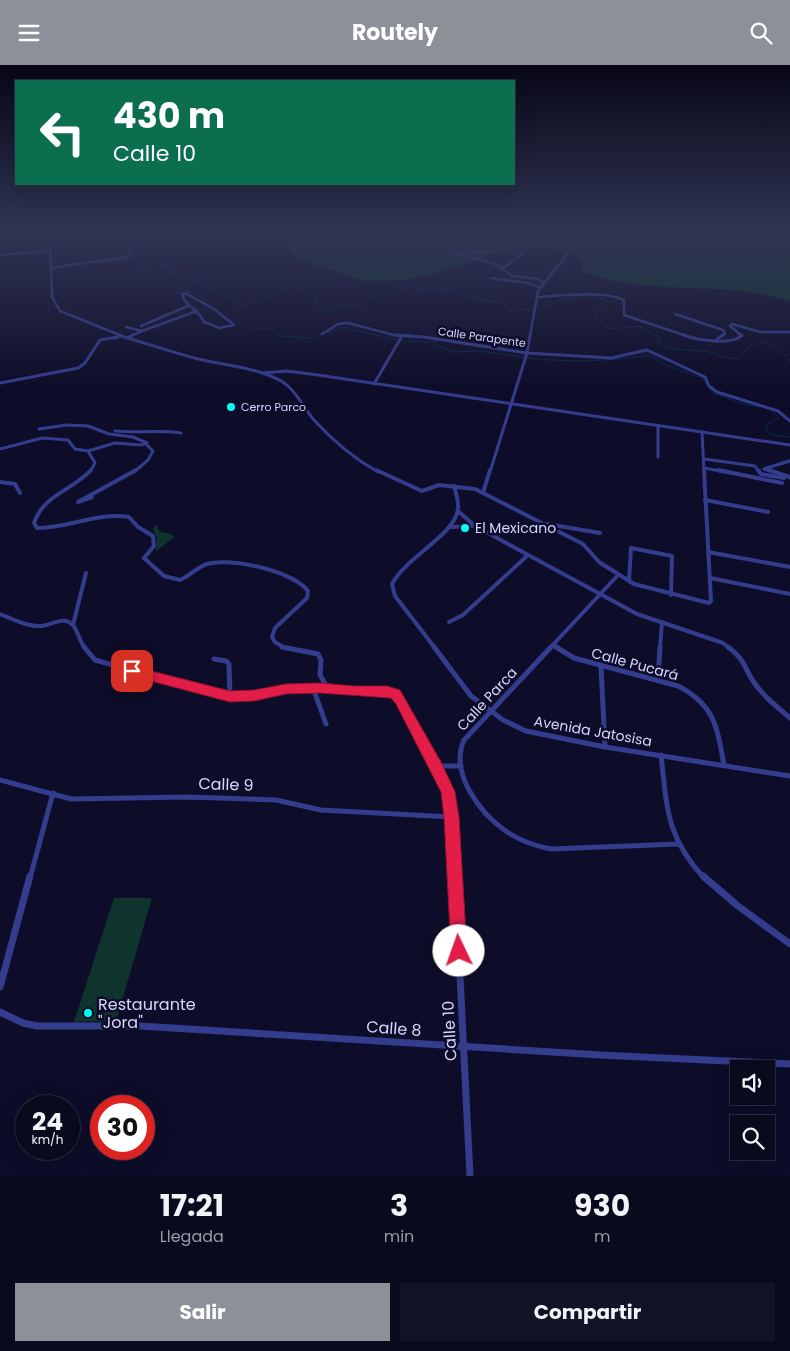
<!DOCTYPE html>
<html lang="es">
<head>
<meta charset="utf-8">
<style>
  body { margin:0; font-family:Poppins,sans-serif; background:#131328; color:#f1f3f6; height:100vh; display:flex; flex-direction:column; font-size:19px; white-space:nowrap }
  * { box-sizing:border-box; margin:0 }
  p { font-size:16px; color:#999aa4 }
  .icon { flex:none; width:28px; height:28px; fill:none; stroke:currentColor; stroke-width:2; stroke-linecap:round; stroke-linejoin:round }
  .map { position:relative; height:1111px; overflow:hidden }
  .side { display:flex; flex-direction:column; background:#0a0a1f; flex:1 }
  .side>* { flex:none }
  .hud { position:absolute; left:15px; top:15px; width:500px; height:105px; border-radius:0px; box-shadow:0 5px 20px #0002,0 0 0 1px #2a2b3d; background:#0b6e4f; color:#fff; overflow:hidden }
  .fabs { position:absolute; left:730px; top:995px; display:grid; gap:10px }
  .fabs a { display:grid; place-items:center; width:45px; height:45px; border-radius:0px; background:#0a0a1f; box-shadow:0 5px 20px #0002,0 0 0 1px #2a2b3d; font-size:25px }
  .speed { position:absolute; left:15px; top:1030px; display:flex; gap:10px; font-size:25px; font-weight:700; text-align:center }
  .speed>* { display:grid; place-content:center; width:65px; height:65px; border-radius:50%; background:#0a0a1f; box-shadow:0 5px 20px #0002,0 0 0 1px #2a2b3d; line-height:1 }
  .speed small { font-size:12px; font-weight:400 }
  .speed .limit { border:8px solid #d22; background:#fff; color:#111 }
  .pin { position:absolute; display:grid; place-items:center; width:42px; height:42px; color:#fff; margin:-21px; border-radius:10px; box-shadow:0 2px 8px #0006 }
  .me { position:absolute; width:55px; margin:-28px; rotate:357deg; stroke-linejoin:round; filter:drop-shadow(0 0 4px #0008) }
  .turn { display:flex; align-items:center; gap:18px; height:105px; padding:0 15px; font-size:22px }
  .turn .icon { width:65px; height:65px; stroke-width:2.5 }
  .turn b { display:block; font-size:35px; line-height:42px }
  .eta { display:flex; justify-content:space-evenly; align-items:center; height:85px; text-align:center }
  .eta b { font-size:30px; font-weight:700; line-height:35px }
  .action { display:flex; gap:10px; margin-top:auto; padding:10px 15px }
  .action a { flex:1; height:58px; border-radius:0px; background:#8c9099; color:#fff; font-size:20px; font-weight:700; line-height:58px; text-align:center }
  .action a+a { background:#131328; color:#f1f3f6 }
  header { display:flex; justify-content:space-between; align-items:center; height:65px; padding:0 15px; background:#8c9099; color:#fff; font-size:22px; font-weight:700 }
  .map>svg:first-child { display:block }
</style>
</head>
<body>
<header><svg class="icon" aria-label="menu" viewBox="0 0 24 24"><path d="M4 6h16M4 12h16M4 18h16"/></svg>Routely<svg class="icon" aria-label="search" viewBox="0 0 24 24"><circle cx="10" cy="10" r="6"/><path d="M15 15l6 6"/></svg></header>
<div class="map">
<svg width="790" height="1111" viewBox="0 0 790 1111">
  <rect width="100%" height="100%" fill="#0e0d29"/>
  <g fill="#0f342d">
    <path d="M267 167H790V236C775 233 760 228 745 226 690 221 634 226 582 207L581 195 569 187 553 183 529 182 489 190 444 206 406 215 364 216 298 194 282 174Z"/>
    <path d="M156 460 160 467 171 469 175 472 156 486 157 474 153 463Z"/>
    <path d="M114 833H152L116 956 74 957Z"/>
  </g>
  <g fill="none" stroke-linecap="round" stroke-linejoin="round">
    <g stroke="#072a4e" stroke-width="1">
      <path d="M109 167 106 174 131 184"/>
      <path d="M202 167H204L192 169 184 174 194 179 185 185 189 193 156 194 161 197 162 201 171 202 168 204 170 208 178 209 176 211 179 213 199 212 190 219 217 218 215 225 227 232H234L240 241H244L254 234 266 235 268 229H276L277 225 290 220 318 231 314 244 335 247 334 241 337 239H363L374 231 400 227 408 220 421 224 450 225 465 231 505 239 508 246 534 244"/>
      <path d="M133 185 145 202 143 205 147 211 142 215 156 222"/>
      <path d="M171 228 196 226V230L206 236V239"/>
      <path d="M537 243C549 242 556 236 567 233 580 229 597 231 609 237L594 251 611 264 639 261 662 274 657 277C670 288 696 283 713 288 720 290 730 295 736 293 741 292 745 286 748 283 764 270 780 282 790 296"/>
      <path d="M230 255 252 265 266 263 275 266 278 271 311 273 342 262 398 275"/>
      <path d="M402 276 436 277 438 281 453 287 479 286 524 292"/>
      <path d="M528 293C569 298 610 296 651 290L663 299 702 313 713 328 746 340 760 342"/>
      <path d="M771 345 779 353 767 359 766 365 772 370 790 372"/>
      <path d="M760 404 790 394"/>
      <path d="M785 413 790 414"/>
    </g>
    <g stroke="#333c8d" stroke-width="2.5">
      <path d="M50 167 52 232 60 246 122 271"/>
      <path d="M50 170 78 167"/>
      <path d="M450 187 495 199 512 211 538 214 544 218"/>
      <path d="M451 187H493"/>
      <path d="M0 190 50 186"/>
      <path d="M51 203 128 192 132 190 129 187 131 185"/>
      <path d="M503 203 523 188"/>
      <path d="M490 213 528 218 539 222"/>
      <path d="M182 229H187L214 244 234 260 220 263 204 257C198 243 185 242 182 229Z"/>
      <path d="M537 232C560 231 603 225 624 235V250L687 271"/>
      <path d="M675 249 723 265 725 269 721 271"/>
      <path d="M141 261 188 241"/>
      <path d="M126 262 142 266 197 246"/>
      <path d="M322 269 338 259 348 258 394 270 413 271"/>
      <path d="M131 271 142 266"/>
      <path d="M530 271 538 226 568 188"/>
      <path d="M742 271 730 261 732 259 760 267H790"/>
    </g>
    <g stroke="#333c8d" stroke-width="3">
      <path d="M118 270C145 278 171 287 198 294 223 300 269 304 288 321 298 330 305 344 314 355 332 375 355 394 378 407"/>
      <path d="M395 270 424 272 527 288 611 293 647 285 705 312 709 321 717 327 778 346 790 356"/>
      <path d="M683 270C698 275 732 281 742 270"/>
      <path d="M127 273 133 270"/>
      <path d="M717 274 723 270"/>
      <path d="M262 308 287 306 318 310 790 380"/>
      <path d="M0 318 78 303 85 298 100 275 118 272"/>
      <path d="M374 319 402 271"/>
      <path d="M658 360V392"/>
      <path d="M39 364 67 360 88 361 109 369 133 372 147 378 141 380 115 378 88 386"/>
      <path d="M115 366C137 368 159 365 181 368"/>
      <path d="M702 367 704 407"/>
      <path d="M0 384 42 373 68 375 75 384 88 386 95 398 90 407"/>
      <path d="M704 394 755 401 759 407"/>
      <path d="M705 403 724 407"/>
      <path d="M134 407 148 395 153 386 146 379"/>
      <path d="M490 407 527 288 530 270"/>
      <path d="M773 407 764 404 790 396"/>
    </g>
    <g stroke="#333c8d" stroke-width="4">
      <path d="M91 405C72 426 44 429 34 458L37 463C69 463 97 447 129 452L138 462 153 471 154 481 144 493 164 511 180 515C190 511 197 502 207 499 231 492 293 506 308 526L307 533 275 563 272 572 275 577 285 583"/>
      <path d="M376 405 422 426 439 420 475 424 583 479 599 497 634 519 709 538 711 536 704 405"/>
      <path d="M718 405 782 418"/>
      <path d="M758 405 761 409 784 413"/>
      <path d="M769 405 790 412"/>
      <path d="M0 417 15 419 20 428"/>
      <path d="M483 428 490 405"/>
      <path d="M92 432 78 437 136 405"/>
      <path d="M705 435 768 447"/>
      <path d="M459 447 475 461 637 549 723 578 729 583"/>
      <path d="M547 459 600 468"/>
      <path d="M451 462 473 461"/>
      <path d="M708 487 790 502"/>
      <path d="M710 513 790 529"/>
      <path d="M629 516 631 483 672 491 671 530"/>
      <path d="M0 549C12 554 28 562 42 561 51 560 64 551 72 559 78 565 79 576 85 583"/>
      <path d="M449 557 463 550 528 490"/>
      <path d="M73 560 86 508"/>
      <path d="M553 580 558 583"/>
      <path d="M435 583 395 531 392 519C406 492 455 470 458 444 459 437 456 428 454 421"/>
      <path d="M550 583 618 510"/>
      <path d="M660 583 662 557"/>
    </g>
    <g stroke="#333c8d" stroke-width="5">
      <path d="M84 582 95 595 225 631H254L286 624 320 623 355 627 387 626 395 629C418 657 446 715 452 751 455 771 454 792 455 813"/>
      <path d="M282 582 318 589 321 595 320 610 328 624"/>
      <path d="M434 582 471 631 503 655 526 666 605 682 790 711"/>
      <path d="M551 582 464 675C449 709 481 749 507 767 521 776 535 781 551 784L678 779"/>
      <path d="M556 582 574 593 678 621C715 640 717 662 724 700"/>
      <path d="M728 582C745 595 743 600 753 616 763 631 777 642 790 653"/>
      <path d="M214 594 226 596 229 599 230 631"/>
      <path d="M601 602 605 682"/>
      <path d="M658 615 660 582"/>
      <path d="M313 623 326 659"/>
      <path d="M661 690C667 742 666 772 704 813"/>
      <path d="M437 701H461"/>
      <path d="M0 715 71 734 187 732 276 735 321 745 452 752"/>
      <path d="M30 813 53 728"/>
    </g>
    <g stroke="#333c8d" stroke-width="7">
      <path d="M455 811 470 1111"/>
      <path d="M703 811 738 841 790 879"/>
      <path d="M0 922 30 811"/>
      <path d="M0 947 23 958 37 961H140L600 990 790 999"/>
    </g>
  </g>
  <linearGradient id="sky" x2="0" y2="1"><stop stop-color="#080717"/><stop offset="0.52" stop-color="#303554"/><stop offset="1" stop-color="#303554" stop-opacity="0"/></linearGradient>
  <rect width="790" height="322" fill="url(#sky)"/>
  <path fill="#e11d48" stroke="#92132f" d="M132 601 230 626 254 625 286 619 320 618 355 621H387L400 625 441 697 455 727 459 752 467 886 465 891 459 894 453 891 451 886 444 752 441 727 396 639 391 633 320 628 286 629 254 636 230 637 128 610 126 606Z"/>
  <g fill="#01fff6" stroke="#0e0d29" stroke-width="2">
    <circle cx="231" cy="342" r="5"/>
    <circle cx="465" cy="463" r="5"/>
    <circle cx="88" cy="948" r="5"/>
  </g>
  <g text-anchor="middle" stroke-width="5" stroke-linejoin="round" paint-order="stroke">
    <g font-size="11" fill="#d5d6ff" stroke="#0e0d29">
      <text transform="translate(482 272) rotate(8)" y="4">Calle Parapente</text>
    </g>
    <g font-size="11" fill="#d5d6ff" stroke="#0e0d29" text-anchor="start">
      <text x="241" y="346">Cerro Parco</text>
    </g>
    <g font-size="14" fill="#d5d6ff" stroke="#0e0d29" text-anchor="start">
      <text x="475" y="468">El Mexicano</text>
    </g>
    <g font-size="14" fill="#d5d6ff" stroke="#0e0d29">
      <text transform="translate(635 599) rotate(15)" y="5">Calle Pucará</text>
      <text transform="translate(487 634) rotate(-47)" y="5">Calle Parca</text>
      <text transform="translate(593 666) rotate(10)" y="5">Avenida Jatosisa</text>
    </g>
    <g font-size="16" fill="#d5d6ff" stroke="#0e0d29">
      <text transform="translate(226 719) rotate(2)" y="6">Calle 9</text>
      <text transform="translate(394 963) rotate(4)" y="6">Calle 8</text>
      <text transform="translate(449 966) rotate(-93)" y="6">Calle 10</text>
    </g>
    <g font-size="16" fill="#d5d6ff" stroke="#0e0d29" text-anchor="start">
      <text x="98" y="945">Restaurante<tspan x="98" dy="18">"Jora"</tspan></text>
    </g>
  </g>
</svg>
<div class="fabs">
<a><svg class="icon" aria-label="sound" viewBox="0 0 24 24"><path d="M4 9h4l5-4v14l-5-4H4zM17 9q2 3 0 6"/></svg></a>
<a><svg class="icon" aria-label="search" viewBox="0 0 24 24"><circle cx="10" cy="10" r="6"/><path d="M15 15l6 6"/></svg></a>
</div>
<div class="speed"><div>24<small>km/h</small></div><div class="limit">30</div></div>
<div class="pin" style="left:132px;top:606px;background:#d93025"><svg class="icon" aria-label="arrive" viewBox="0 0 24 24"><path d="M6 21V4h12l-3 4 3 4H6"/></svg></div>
<svg class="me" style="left:459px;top:886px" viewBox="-20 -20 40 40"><circle r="19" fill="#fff"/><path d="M0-13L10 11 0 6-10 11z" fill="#e11d48"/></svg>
<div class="hud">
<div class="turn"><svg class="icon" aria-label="left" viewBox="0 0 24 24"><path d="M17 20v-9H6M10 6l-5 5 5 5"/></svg><div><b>430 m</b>Calle 10</div></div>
</div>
</div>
<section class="side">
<div class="eta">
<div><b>17:21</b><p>Llegada</p></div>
<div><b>3</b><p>min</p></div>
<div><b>930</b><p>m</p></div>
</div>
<div class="action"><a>Salir</a><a>Compartir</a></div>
</section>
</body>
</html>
